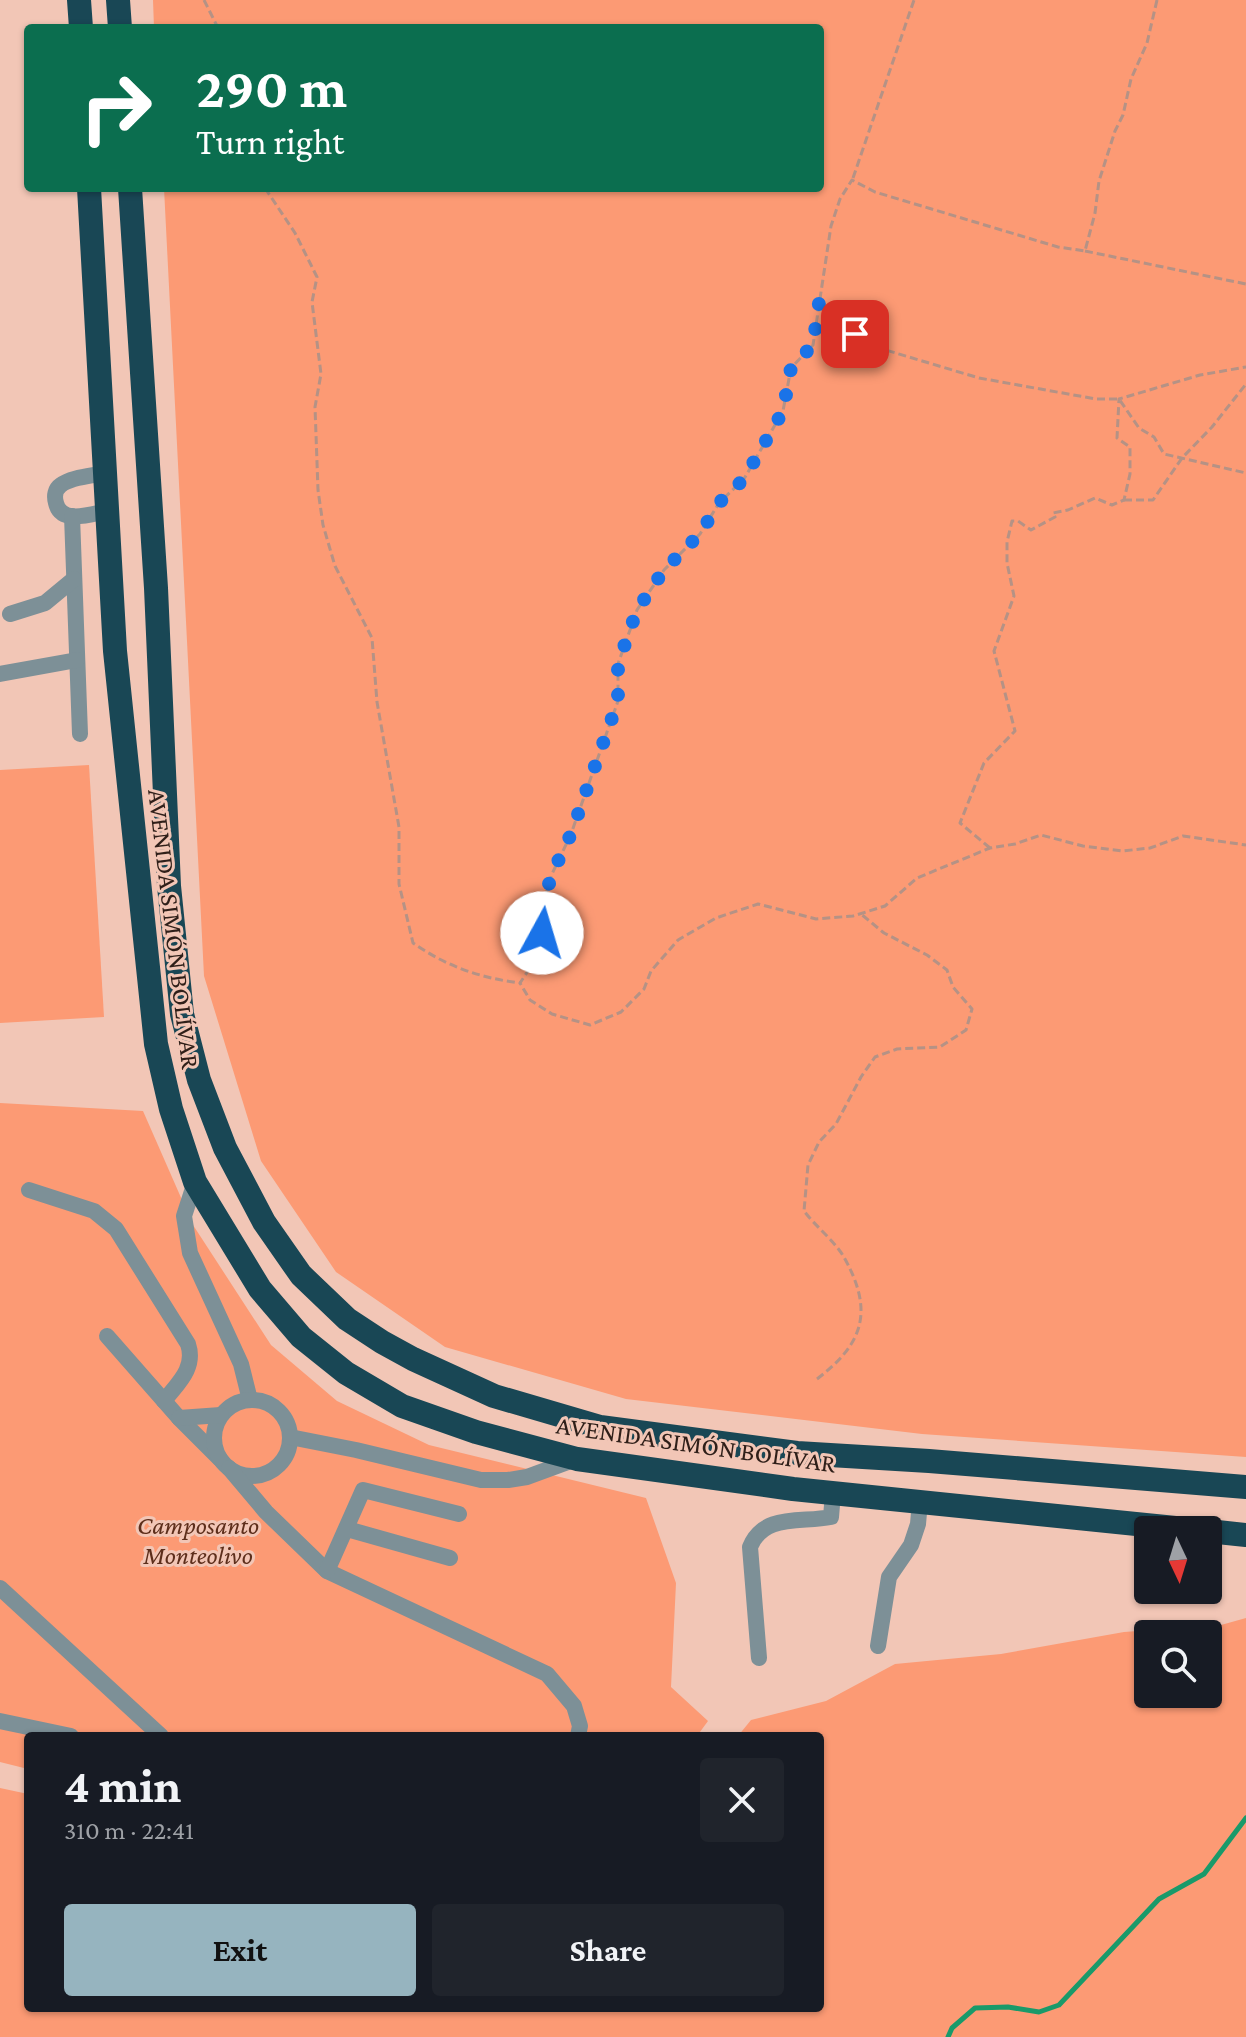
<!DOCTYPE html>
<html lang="en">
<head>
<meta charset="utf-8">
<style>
  body { margin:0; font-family:"Crimson Pro",serif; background:#20242c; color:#f1f3f6; height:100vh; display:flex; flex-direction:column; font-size:30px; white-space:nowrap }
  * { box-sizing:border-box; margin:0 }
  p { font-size:26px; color:#9ea1a6 }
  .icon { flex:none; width:44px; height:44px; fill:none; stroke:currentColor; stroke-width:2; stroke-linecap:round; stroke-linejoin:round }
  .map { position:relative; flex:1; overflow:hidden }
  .panel { position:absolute; left:24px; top:1732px; width:800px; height:280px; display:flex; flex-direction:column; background:#171b24; border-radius:8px; box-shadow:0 2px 6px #0004 }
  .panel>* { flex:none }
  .banner { position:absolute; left:24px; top:24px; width:800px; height:168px; border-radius:8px; box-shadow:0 2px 6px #0004; background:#0b6e4f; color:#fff; overflow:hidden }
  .needle { width:52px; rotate:176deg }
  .tools { position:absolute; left:1134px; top:1516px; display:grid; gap:16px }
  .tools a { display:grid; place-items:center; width:88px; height:88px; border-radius:8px; background:#171b24; box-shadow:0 2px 6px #0004; font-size:40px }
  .pin { position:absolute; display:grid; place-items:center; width:68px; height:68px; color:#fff; margin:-34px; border-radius:16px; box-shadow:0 4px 12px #0006 }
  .me { position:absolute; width:88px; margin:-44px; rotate:6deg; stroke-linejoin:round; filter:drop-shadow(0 0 6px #0008) }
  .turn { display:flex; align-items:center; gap:28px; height:168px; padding:0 40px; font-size:36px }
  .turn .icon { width:104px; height:104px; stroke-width:2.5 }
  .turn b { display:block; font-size:56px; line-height:68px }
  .round { display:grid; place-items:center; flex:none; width:84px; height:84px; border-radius:8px; background:#20242c }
  .head { display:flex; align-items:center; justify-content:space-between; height:136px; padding:0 40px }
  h1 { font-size:48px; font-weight:700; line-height:60px }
  .cta { display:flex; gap:16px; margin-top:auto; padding:16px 40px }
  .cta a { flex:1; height:92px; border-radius:8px; background:#96b4bf; color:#111; font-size:32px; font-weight:700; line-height:92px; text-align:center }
  .cta a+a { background:#20242c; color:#f1f3f6 }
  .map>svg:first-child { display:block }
</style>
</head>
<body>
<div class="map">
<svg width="1246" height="2037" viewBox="0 0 1246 2037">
  <rect width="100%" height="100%" fill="#f2c6b6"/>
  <g fill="#fc9a74" fill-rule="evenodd">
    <path d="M153 0H1246V1457L922 1434 626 1399 445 1347 336 1272 261 1161 204 976 164 188H820V28H154Z"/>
    <path d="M89 765 104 1017 0 1023V770Z"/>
    <path d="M0 1103 143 1111 193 1225 271 1345 337 1401 429 1445 646 1498 676 1583 671 1687 708 1721 697 1736H28V1769L0 1762Z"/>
    <path d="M1246 1618V2037H0V1788L28 1794V2008H820V1736H738L751 1720 826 1701 895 1664 1001 1654 1124 1632 1221 1625ZM1208 1634V1694H1148V1634Z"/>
  </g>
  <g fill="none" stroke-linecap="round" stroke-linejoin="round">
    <path stroke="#199a6a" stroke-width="5" d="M948 2037 952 2028 975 2008 1008 2007 1039 2012 1059 2005 1159 1899 1204 1874 1246 1818"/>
    <g stroke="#b59285" stroke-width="3" stroke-dasharray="8 4" stroke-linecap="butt">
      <path d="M204 0 218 28"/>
      <path d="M1157 0 1147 43 1131 79 1123 115 1115 131 1099 181 1095 213 1085 251 1058 247 875 192 852 180 840 199 831 226 813 345 791 368 783 411 744 479 719 503 700 534 664 570 637 610 618 664V701L571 834 552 874 542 907V933L536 959 520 983 530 1000 552 1014 590 1025 621 1012 644 989 651 971 678 940 716 918 758 904 816 919 853 916 885 906 917 878 990 848 1015 844 1041 835 1083 846 1122 851 1150 848 1183 836 1246 845"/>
      <path d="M853 178 914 0"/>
      <path d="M265 188 295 233 317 277 312 302 321 374 315 407 318 490 323 525 335 566 372 638 377 702 399 827V884L413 943C446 966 480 978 520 983"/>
      <path d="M1085 251 1246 284"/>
      <path d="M819 303 869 345 979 378 1096 399H1119L1139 428 1154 437 1164 454 1246 473"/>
      <path d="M1124 500H1153L1182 458 1212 427 1246 384"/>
      <path d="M990 848 960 823 984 763 1015 731 994 651 1014 596 1007 563V542L1012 521H1018L1031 530 1055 517 1053 513 1068 510 1095 498 1112 505 1124 500 1130 474V447L1117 438 1119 399 1200 375 1246 367"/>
      <path d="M817 1379C863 1344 874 1312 845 1259 836 1242 816 1227 804 1211L808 1165 819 1142 836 1124 861 1077 875 1057 897 1049 940 1047 966 1030 972 1009 953 987 947 970 927 955 884 933 861 914"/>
    </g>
    <g stroke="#7d9097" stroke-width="16">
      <path d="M105 473C92 476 71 477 61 485 55 489 54 496 56 503 61 525 91 514 107 511"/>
      <path d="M72 516 80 734"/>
      <path d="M10 614 45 603 74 579"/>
      <path d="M0 674 77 660"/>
      <path d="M195 1182 184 1216 190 1253 241 1364 250 1400"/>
      <path d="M29 1190 94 1211 116 1229 188 1344C196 1368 178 1383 164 1401"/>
      <path d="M107 1336 179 1418 220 1459"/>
      <circle cx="252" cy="1438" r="38"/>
      <path d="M179 1418 221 1415"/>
      <path d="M290 1437 356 1450 481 1480H508L527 1477 576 1459"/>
      <path d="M229 1468 266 1512 327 1571 547 1674 574 1706 580 1726 578 1736"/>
      <path d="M347 1529 450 1558"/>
      <path d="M327 1571 363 1490 459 1514"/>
      <path d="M0 1588 161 1736"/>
      <path d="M878 1646 889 1577 911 1545 918 1524 920 1501"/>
      <path d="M759 1658 750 1547C764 1513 801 1523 831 1517L833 1493"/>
      <path d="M0 1721 71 1736"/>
    </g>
    <g stroke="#194755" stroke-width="24">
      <path d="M79 0 81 28"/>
      <path d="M118 0 120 28"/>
      <path d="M89 188 115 651 156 1044 171 1109 195 1182 260 1289 301 1337 346 1373 402 1406 476 1432 577 1459 793 1489 1195 1530"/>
      <path d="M130 188 156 588 169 886 182 1014 199 1080 225 1148 264 1222 301 1275 347 1319 382 1342 413 1359 494 1396 600 1427 797 1453 929 1461 1246 1487"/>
      <path d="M1208 1531 1246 1535"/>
    </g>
  </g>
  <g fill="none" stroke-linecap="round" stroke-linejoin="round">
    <path stroke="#1a73e8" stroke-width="14" stroke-dasharray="0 25.2" d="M542 933V907L552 874 571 834 618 701V664L637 610 664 570 700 534 719 503 744 479 783 411 791 368 813 345 819 303 855 334"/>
  </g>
  <g text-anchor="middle" stroke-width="6" stroke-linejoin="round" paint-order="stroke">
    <g font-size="26" fill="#2f1f19" stroke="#f2c6b6">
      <text transform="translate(174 929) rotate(83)" y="9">AVENIDA SIMÓN BOLÍVAR</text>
      <text transform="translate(696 1444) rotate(8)" y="9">AVENIDA SIMÓN BOLÍVAR</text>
    </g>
    <g font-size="26" font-style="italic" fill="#5d2e1b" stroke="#f2c6b6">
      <text x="198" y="1534">Camposanto<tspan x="198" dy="30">Monteolivo</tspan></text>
    </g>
  </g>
</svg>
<div class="tools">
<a><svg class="needle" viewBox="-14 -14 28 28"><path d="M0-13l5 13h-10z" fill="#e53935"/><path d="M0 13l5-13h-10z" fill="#9ea1a6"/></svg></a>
<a><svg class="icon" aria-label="search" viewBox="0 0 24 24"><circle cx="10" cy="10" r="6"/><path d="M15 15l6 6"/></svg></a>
</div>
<div class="pin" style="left:855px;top:334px;background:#d93025"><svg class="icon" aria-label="arrive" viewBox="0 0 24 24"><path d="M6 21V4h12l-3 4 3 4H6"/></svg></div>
<svg class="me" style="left:542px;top:933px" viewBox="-20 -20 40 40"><circle r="19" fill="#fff"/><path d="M0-13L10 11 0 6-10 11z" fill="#1a73e8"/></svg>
<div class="banner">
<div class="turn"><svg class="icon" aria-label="right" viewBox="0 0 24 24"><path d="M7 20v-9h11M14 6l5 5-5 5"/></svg><div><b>290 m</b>Turn right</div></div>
</div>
<section class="panel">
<div class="head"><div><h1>4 min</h1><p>310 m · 22:41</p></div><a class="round"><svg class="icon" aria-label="close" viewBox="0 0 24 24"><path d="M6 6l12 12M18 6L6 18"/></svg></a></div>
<div class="cta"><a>Exit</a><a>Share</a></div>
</section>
</div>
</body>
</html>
